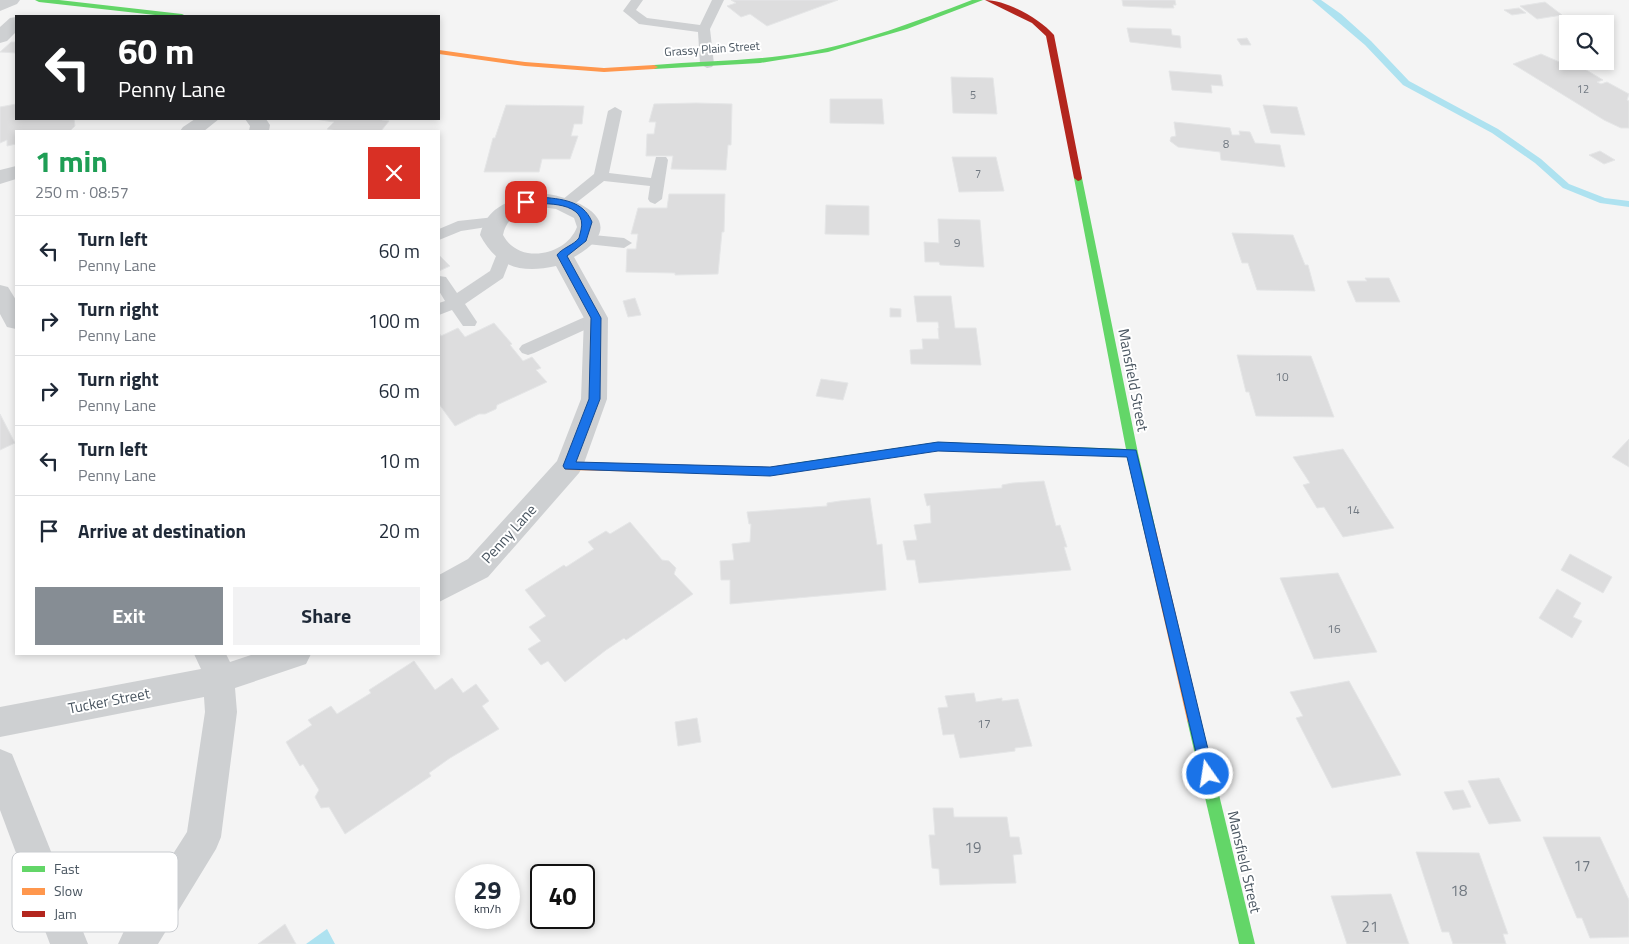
<!DOCTYPE html>
<html lang="en">
<head>
<meta charset="utf-8">
<style>
  body { margin:0; font-family:"Titillium Web",sans-serif; background:#f2f2f3; color:#1f2937; height:100vh; display:flex; flex-direction:column; font-size:19px; white-space:nowrap }
  * { box-sizing:border-box; margin:0 }
  p { font-size:16px; color:#747a83 }
  .icon { flex:none; width:28px; height:28px; fill:none; stroke:currentColor; stroke-width:2; stroke-linecap:round; stroke-linejoin:round }
  .map { position:relative; flex:1; overflow:hidden }
  .sheet { position:absolute; left:15px; top:130px; width:425px; height:525px; display:flex; flex-direction:column; background:#fff; border-radius:0px; box-shadow:0 2px 8px #0003 }
  .sheet>* { flex:none }
  .hud { position:absolute; left:15px; top:15px; width:425px; height:105px; border-radius:0px; box-shadow:0 2px 8px #0003; background:#202124; color:#fff; overflow:hidden }
  .tools { position:absolute; left:1559px; top:15px; display:grid; gap:10px }
  .tools a { display:grid; place-items:center; width:55px; height:55px; border-radius:0px; background:#fff; box-shadow:0 2px 8px #0003; font-size:25px }
  .speed { position:absolute; left:455px; top:864px; display:flex; gap:10px; font-size:25px; font-weight:700; text-align:center }
  .speed>* { display:grid; place-content:center; width:65px; height:65px; border-radius:50%; background:#fff; box-shadow:0 2px 8px #0003; line-height:1 }
  .speed small { font-size:12px; font-weight:400 }
  .speed .limit { border:2px solid #111; border-radius:8px; background:#fff; color:#111 }
  .pin { position:absolute; display:grid; place-items:center; width:42px; height:42px; color:#fff; margin:-21px; border-radius:10px; box-shadow:0 2px 8px #0006 }
  .me { position:absolute; width:55px; margin:-28px; rotate:347deg; stroke-linejoin:round; filter:drop-shadow(0 0 4px #0008) }
  .turn { display:flex; align-items:center; gap:18px; height:105px; padding:0 20px; font-size:22px }
  .turn .icon { width:65px; height:65px; stroke-width:2.5 }
  .turn b { display:block; font-size:35px; line-height:42px }
  .round { display:grid; place-items:center; flex:none; width:52px; height:52px; border-radius:0px; background:#f2f2f3 }
  .summary { display:flex; align-items:center; justify-content:space-between; height:85px; padding:0 20px }
  h1 { font-size:30px; font-weight:700; line-height:38px; color:#1e9e55 }
  .button { display:flex; gap:10px; margin-top:auto; padding:10px 20px }
  .button a { flex:1; height:58px; border-radius:0px; background:#868d94; color:#fff; font-size:20px; font-weight:700; line-height:58px; text-align:center }
  .button a+a { background:#f2f2f3; color:#1f2937 }
  ul { padding:0; list-style:none }
  li { display:flex; align-items:center; gap:15px; height:70px; padding:0 20px; border-top:1px solid #e0e1e3 }
  li div { flex:1 }
  li b { display:block; font-size:19px }
  li em { font-style:normal }
  .map>svg:first-child { display:block }
</style>
</head>
<body>
<div class="map">
<svg width="1629" height="944" viewBox="0 0 1629 944">
  <rect width="100%" height="100%" fill="#f4f4f4"/>
  <path fill="#aee2f0" d="M327 929 335 944H306Z"/>
  <g fill="none" stroke-linecap="round" stroke-linejoin="round">
    <path fill="#aee2f0" fill-rule="evenodd" d="M1312 0H1321L1341 14 1371 41 1409 81 1498 129 1541 159 1569 184 1605 198 1629 201V207L1600 203 1563 188 1535 163 1492 133 1403 85 1365 45Z"/>
  </g>
  <g fill="#ddddde" stroke="#e5e6e7">
    <path d="M731 0H838L767 26 750 14 741 17 727 6 736 3Z"/>
    <path d="M1122 0H1175L1176 5H1173L1174 8H1164L1123 6Z"/>
    <path d="M1545 2 1562 15 1537 19 1520 6Z"/>
    <path d="M1519 8 1526 13 1512 15 1504 10Z"/>
    <path d="M1127 28 1171 29 1172 35 1180 36 1181 48 1130 42Z"/>
    <path d="M1247 38 1251 45H1241L1237 39Z"/>
    <path d="M11 42H16V53L0 52Z"/>
    <path d="M1541 54 1571 67 1578 65 1603 80 1597 82 1601 84 1607 82 1629 94 1627 100 1629 101V128H1621L1604 120 1513 64Z"/>
    <path d="M1169 71 1221 75 1223 86 1211 85 1212 93 1172 90Z"/>
    <path d="M951 77 993 78 997 114 953 113Z"/>
    <path d="M830 99H882L884 124 830 123Z"/>
    <path d="M696 103 732 104 731 145H728L726 170 671 169 673 156H646L647 134H654L656 122H649L654 104Z"/>
    <path d="M16 104V119H74L75 126 70 131H16V144L7 146V140L0 143V107Z"/>
    <path d="M506 105 584 106 582 124H574L571 136H578L570 159H542L539 172H484L493 138H495Z"/>
    <path d="M1263 105 1297 107 1305 135 1271 133Z"/>
    <path d="M315 119H383L382 120 389 121 381 131H337L327 129 334 122Z"/>
    <path d="M1174 122 1230 128 1232 135H1240L1239 131 1250 132 1255 143 1280 145 1285 167 1221 160 1220 152 1178 147 1170 141 1171 137 1176 136Z"/>
    <path d="M1600 151 1615 160 1604 164 1589 155Z"/>
    <path d="M952 157H996L1004 191 959 192Z"/>
    <path d="M669 194H725L724 232H722L718 274 675 275V273L626 272 627 249H636L638 234H631L638 208H667Z"/>
    <path d="M826 205 869 206V235L825 234Z"/>
    <path d="M938 219 980 220 984 267 940 265 939 262H925L924 242 939 243Z"/>
    <path d="M1232 233 1293 235 1305 265H1308L1315 291 1257 290 1248 263H1242Z"/>
    <path d="M439 255 450 266 439 271Z"/>
    <path d="M1365 278H1389L1400 302H1356L1347 281H1367Z"/>
    <path d="M914 296H951L955 328H976L981 365 911 364 910 350 923 349 922 339H939L938 328H939L938 322H917Z"/>
    <path d="M635 298 641 315 628 317 623 301Z"/>
    <path d="M890 308 901 309V317H890Z"/>
    <path d="M494 323 512 344 510 345 523 361 532 357 541 368 536 370 547 382 497 405 496 409 485 414H479L455 426 439 404V333L441 336 458 328 465 337Z"/>
    <path d="M1237 355 1311 356 1334 417 1256 416 1249 392H1246Z"/>
    <path d="M821 379 848 383 843 400 816 396Z"/>
    <path d="M0 414 15 443 0 450Z"/>
    <path d="M1629 439V467L1612 457Z"/>
    <path d="M1343 449 1386 516 1394 528 1343 537 1324 507 1317 508 1303 485 1310 483 1293 457Z"/>
    <path d="M1044 481 1056 526 1060 525 1067 547H1064L1071 570 919 583 915 560H907L903 541 917 540 914 525 931 523 930 505 927 506 924 494 1002 488V485L1013 483Z"/>
    <path d="M870 498 877 545 882 544 886 590 730 604V580H721L720 561 734 560 732 544 750 542 751 524H749L747 512 827 506V503L840 501Z"/>
    <path d="M630 522 662 560 669 561 676 568 674 574 693 594 626 640 624 638 606 650 565 682 548 661 541 665 528 649 541 641 529 627 546 616 525 590 564 565 566 567 594 549 588 542 606 531 610 534Z"/>
    <path d="M1570 554 1612 577 1603 593 1561 570Z"/>
    <path d="M1338 573 1377 652 1314 659 1280 578Z"/>
    <path d="M1557 589 1581 603 1573 617 1582 621 1572 638 1539 618Z"/>
    <path d="M414 661 435 690 452 678 463 693 476 684 489 701 482 706 499 729 450 758 429 773 431 776 345 834 329 807 321 808 315 797 319 790 303 764 300 766 286 742 312 725 308 720 331 706 337 714 371 693 369 690Z"/>
    <path d="M1349 681 1401 775 1332 788 1296 718 1303 716 1290 692Z"/>
    <path d="M974 693 976 702 1002 698V701L1018 699 1032 746 1015 748V751L960 758 954 734 943 735 938 708 948 707 945 696Z"/>
    <path d="M697 718 701 742 678 746 675 722Z"/>
    <path d="M1499 778 1521 821 1489 824 1468 781Z"/>
    <path d="M1463 790 1471 807 1453 810 1444 792Z"/>
    <path d="M933 808H953L954 817H1007L1010 837H1019L1022 854 1013 855 1016 883 940 885 939 869 932 868 929 835H935Z"/>
    <path d="M1543 837H1600L1629 900V937L1590 938 1582 918H1577Z"/>
    <path d="M1416 852 1479 853 1508 934H1503L1506 944H1453L1449 932H1442Z"/>
    <path d="M1391 894 1409 944H1347L1331 896Z"/>
    <path d="M285 924 296 944H258Z"/>
  </g>
  <g fill="none" stroke-linecap="round" stroke-linejoin="round">
    <g fill="#ced0d2" fill-rule="evenodd">
      <path d="M631 0H643L636 10 647 18 700 25 712 0H724L710 29 714 64 712 67 707 68 700 64 698 32 639 24 623 11Z"/>
      <path d="M615 107 622 111 609 173 651 178 656 157H666L668 160 662 199 655 204 650 202 648 199 650 186 604 181 572 206H562L560 203 562 200 594 174 608 111Z"/>
      <path d="M495 217 503 222 500 225 461 231 439 240V229L458 221Z"/>
      <path d="M583 234 624 238 632 243 624 248 578 243 575 239 578 235Z"/>
      <path d="M504 250 510 251 512 255 503 278 465 304 477 322 475 326H463L452 310 439 315V303L445 301 439 291V276L446 277 457 293 490 271 498 251Z"/>
      <path d="M596 312 602 314 604 318 602 322 534 353 528 355 522 353 519 349 522 345Z"/>
    </g>
    <g fill="#ced0d2" fill-rule="evenodd">
      <path d="M0 0H20L17 4 0 11Z"/>
      <path d="M16 17V32L7 41 0 43V27L10 18Z"/>
      <path d="M195 119H219L204 131H180L183 127Z"/>
      <path d="M245 119H266L270 125 269 131H249L250 126Z"/>
      <path d="M16 166V179L0 184V170Z"/>
      <path d="M540 193C581 197 633 224 574 257L608 318 607 399 583 466 579 473 488 577 439 602V575L468 559 557 461 581 399 584 318 556 266C521 274 497 267 480 235 488 204 512 200 540 193ZM541 207 556 209 574 218 577 227C566 256 519 265 503 235 507 215 523 212 541 207Z"/>
      <path d="M0 285 8 287 16 300V329L7 327 0 314Z"/>
      <path d="M194 654H226L230 662 254 654H311L306 664 235 688 237 712 221 837 216 849 158 944H118L124 931 187 832 205 712 204 697 0 737V707L201 669Z"/>
      <path d="M0 749 12 754 88 944H50L0 810Z"/>
    </g>
    <g fill="#63d668" fill-rule="evenodd">
      <path d="M35 0H59L182 14 186 16H164L39 2Z"/>
      <path d="M972 0H983L907 29 828 52 760 63 654 69 650 67 654 65C703 61 753 61 802 53 861 43 917 21 972 0Z"/>
      <path d="M1078 175 1082 178 1138 453 1156 531 1154 534H1146L1144 531 1127 457 938 450 788 472 784 471 782 468 784 465 788 464 938 442 1126 449 1074 178Z"/>
      <path d="M1194 714 1199 716 1201 720 1255 944H1239L1187 720 1189 716Z"/>
    </g>
    <g fill="#ff974d" fill-rule="evenodd">
      <path d="M439 50 525 62 604 68 654 65 658 67 654 69 604 72 525 66 439 54Z"/>
      <path d="M569 462 770 467 788 464 792 465 794 468 792 471 770 475 569 470 565 469 563 466 565 463Z"/>
      <path d="M1150 526 1154 528 1156 531 1201 720 1199 724 1194 726 1189 724 1187 720 1144 531 1146 528Z"/>
    </g>
    <path fill="#b3261e" fill-rule="evenodd" d="M985 0C1007 0 1040 19 1054 35L1082 178 1081 180 1078 181 1074 178 1046 36 1032 23Z"/>
  </g>
  <path fill="#1a73e8" stroke="#114b97" d="M540 197C561 199 583 200 592 222L586 241 567 256 601 318 600 399 576 462 770 467 938 442 1136 450 1214 774 1212 779 1208 781 1203 779 1201 774 1127 457 938 451 770 476 565 469 563 466 589 399 591 318 557 255C562 248 574 245 579 238 580 235 580 233 581 230 588 202 544 202 526 205L522 202Z"/>
  <g text-anchor="middle" stroke-width="4" stroke-linejoin="round" paint-order="stroke">
    <g font-size="11" fill="#707881">
      <text x="1583" y="93">12</text>
      <text x="973" y="99">5</text>
      <text x="1226" y="148">8</text>
      <text x="978" y="178">7</text>
    </g>
    <g font-size="12" fill="#4a5661" stroke="#fff">
      <text transform="translate(712 49) rotate(-4)" y="4">Grassy Plain Street</text>
    </g>
    <g font-size="12" fill="#707881">
      <text x="957" y="247">9</text>
      <text x="1282" y="381">10</text>
      <text x="1353" y="514">14</text>
      <text x="1334" y="633">16</text>
      <text x="984" y="728">17</text>
    </g>
    <g font-size="15" fill="#4a5661" stroke="#fff">
      <text transform="translate(1133 380) rotate(79)" y="5">Mansfield Street</text>
      <text transform="translate(509 534) rotate(-48)" y="5">Penny Lane</text>
      <text transform="translate(109 701) rotate(-11)" y="5">Tucker Street</text>
      <text transform="translate(1244 862) rotate(77)" y="5">Mansfield Street</text>
    </g>
    <g font-size="15" fill="#707881">
      <text x="973" y="853">19</text>
      <text x="1582" y="871">17</text>
      <text x="1459" y="896">18</text>
      <text x="1370" y="932">21</text>
    </g>
  </g>
  <rect x="12" y="852" width="166" height="80" rx="8" fill="#fff" stroke="#c9ccd0" stroke-width="1"/>
  <rect x="22" y="866" width="23" height="6" fill="#63d668"/>
  <rect x="22" y="888" width="23" height="7" fill="#ff974d"/>
  <rect x="22" y="911" width="23" height="6" fill="#b3261e"/>
  <g font-size="14" fill="#4a5661">
    <text x="54" y="874">Fast</text>
    <text x="54" y="896">Slow</text>
    <text x="54" y="919">Jam</text>
  </g>
</svg>
<div class="tools">
<a><svg class="icon" aria-label="search" viewBox="0 0 24 24"><circle cx="10" cy="10" r="6"/><path d="M15 15l6 6"/></svg></a>
</div>
<div class="speed"><div>29<small>km/h</small></div><div class="limit">40</div></div>
<div class="pin" style="left:526px;top:202px;background:#d93025"><svg class="icon" aria-label="arrive" viewBox="0 0 24 24"><path d="M6 21V4h12l-3 4 3 4H6"/></svg></div>
<svg class="me" style="left:1208px;top:774px" viewBox="-20 -20 40 40"><circle r="17" fill="#1a73e8" stroke="#fff" stroke-width="3"/><path d="M0-11L8 9 0 5-8 9z" fill="#fff"/></svg>
<div class="hud">
<div class="turn"><svg class="icon" aria-label="left" viewBox="0 0 24 24"><path d="M17 20v-9H6M10 6l-5 5 5 5"/></svg><div><b>60 m</b>Penny Lane</div></div>
</div>
<section class="sheet">
<div class="summary"><div><h1>1 min</h1><p>250 m · 08:57</p></div><a class="round" style="background:#d93025;color:#fff"><svg class="icon" aria-label="close" viewBox="0 0 24 24"><path d="M6 6l12 12M18 6L6 18"/></svg></a></div>
<ul>
<li><svg class="icon" aria-label="left" viewBox="0 0 24 24"><path d="M17 20v-9H6M10 6l-5 5 5 5"/></svg><div><b>Turn left</b><p>Penny Lane</p></div><em>60 m</em></li>
<li><svg class="icon" aria-label="right" viewBox="0 0 24 24"><path d="M7 20v-9h11M14 6l5 5-5 5"/></svg><div><b>Turn right</b><p>Penny Lane</p></div><em>100 m</em></li>
<li><svg class="icon" aria-label="right" viewBox="0 0 24 24"><path d="M7 20v-9h11M14 6l5 5-5 5"/></svg><div><b>Turn right</b><p>Penny Lane</p></div><em>60 m</em></li>
<li><svg class="icon" aria-label="left" viewBox="0 0 24 24"><path d="M17 20v-9H6M10 6l-5 5 5 5"/></svg><div><b>Turn left</b><p>Penny Lane</p></div><em>10 m</em></li>
<li><svg class="icon" aria-label="arrive" viewBox="0 0 24 24"><path d="M6 21V4h12l-3 4 3 4H6"/></svg><div><b>Arrive at destination</b></div><em>20 m</em></li>
</ul>
<div class="button"><a>Exit</a><a>Share</a></div>
</section>
</div>
</body>
</html>
